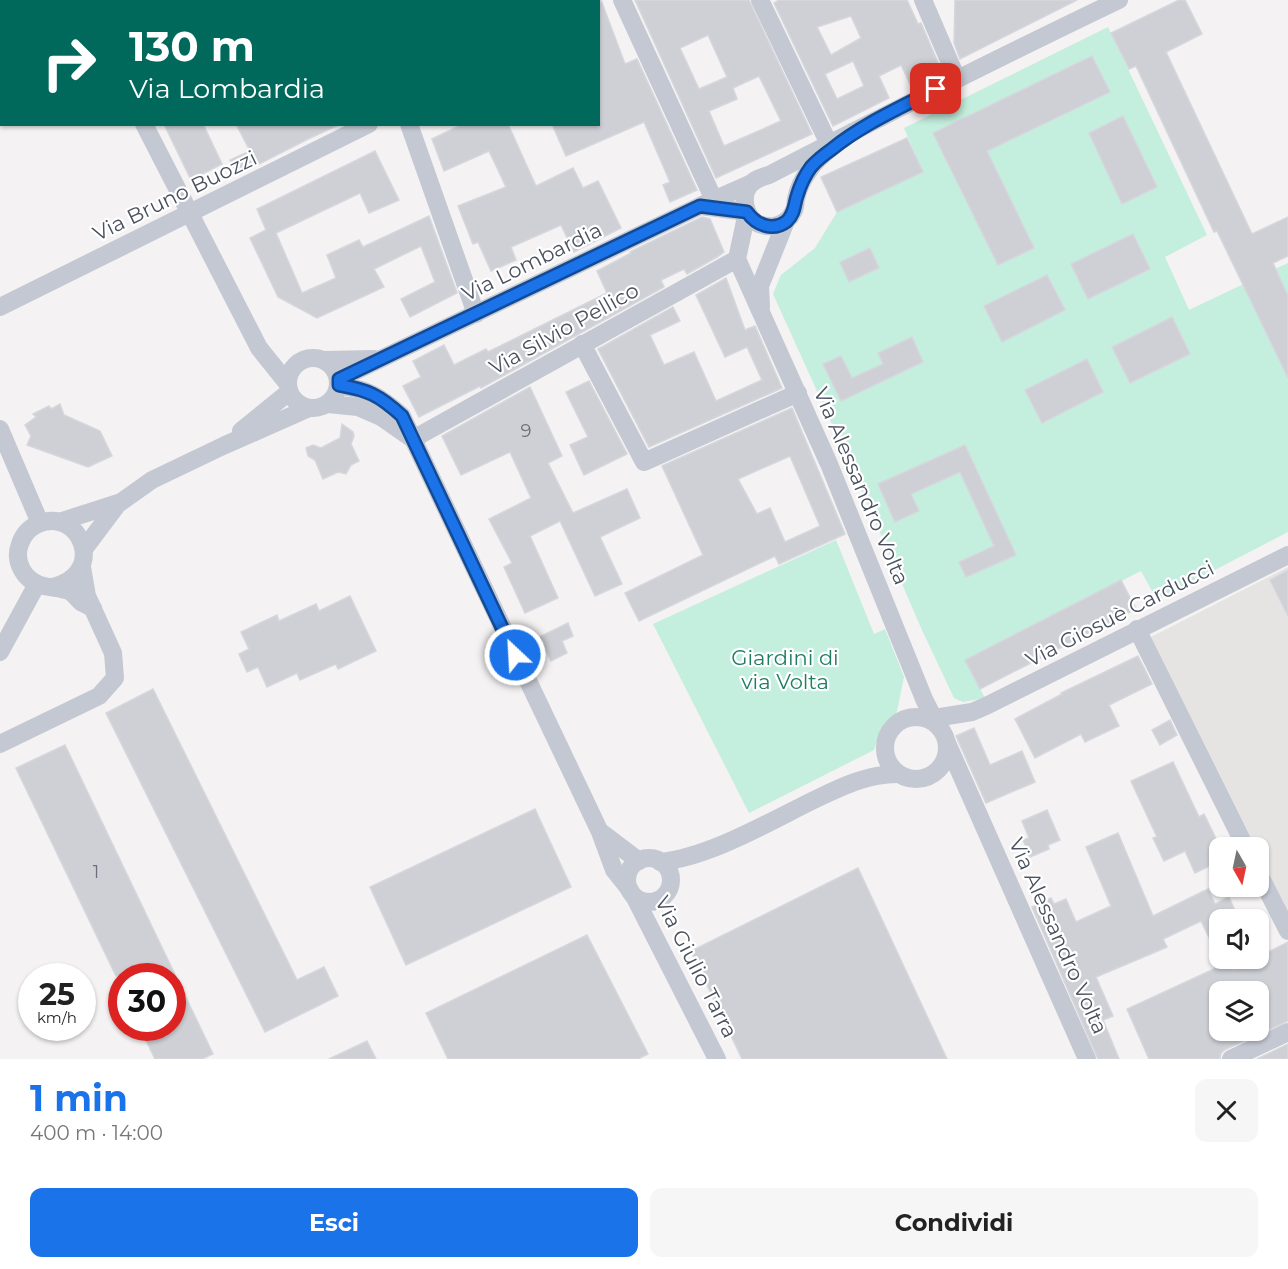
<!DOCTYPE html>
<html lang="it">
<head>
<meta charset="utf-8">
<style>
  body { margin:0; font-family:Montserrat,sans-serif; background:#f6f6f6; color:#222; height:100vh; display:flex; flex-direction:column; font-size:22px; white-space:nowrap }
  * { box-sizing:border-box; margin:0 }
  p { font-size:20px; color:#767676 }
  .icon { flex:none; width:33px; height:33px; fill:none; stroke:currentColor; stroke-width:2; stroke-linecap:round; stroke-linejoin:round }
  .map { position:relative; height:1059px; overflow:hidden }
  .side { display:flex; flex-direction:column; background:#fff; flex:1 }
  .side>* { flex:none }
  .banner { position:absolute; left:0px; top:0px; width:600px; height:126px; box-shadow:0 2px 4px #0004; background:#00695c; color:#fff; overflow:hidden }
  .needle { width:39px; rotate:171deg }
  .buttons { position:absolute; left:1209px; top:837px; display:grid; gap:12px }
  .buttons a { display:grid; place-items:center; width:60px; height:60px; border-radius:12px; background:#fff; box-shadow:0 2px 4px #0004; font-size:30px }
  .speed { position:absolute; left:18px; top:963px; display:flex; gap:12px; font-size:30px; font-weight:700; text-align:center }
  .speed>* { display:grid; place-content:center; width:78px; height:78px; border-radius:50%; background:#fff; box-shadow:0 2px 4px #0004; line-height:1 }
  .speed small { font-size:15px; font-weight:400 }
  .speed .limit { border:9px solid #d22; background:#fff; color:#111 }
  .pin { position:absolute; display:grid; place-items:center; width:51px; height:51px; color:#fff; margin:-26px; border-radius:12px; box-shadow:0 3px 9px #0006 }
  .me { position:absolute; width:66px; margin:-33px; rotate:335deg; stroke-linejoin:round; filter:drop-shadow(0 0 4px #0008) }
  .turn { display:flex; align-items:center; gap:21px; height:126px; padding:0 30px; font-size:27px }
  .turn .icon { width:78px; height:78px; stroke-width:2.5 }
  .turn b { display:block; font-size:42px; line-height:51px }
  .round { display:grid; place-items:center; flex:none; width:63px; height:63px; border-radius:12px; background:#f6f6f6 }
  .headline { display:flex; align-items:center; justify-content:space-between; height:102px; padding:0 30px }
  h1 { font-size:36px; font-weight:700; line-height:45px; color:#1a73e8 }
  .cta { display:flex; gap:12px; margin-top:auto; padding:12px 30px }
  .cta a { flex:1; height:69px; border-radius:12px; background:#1a73e8; color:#fff; font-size:24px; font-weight:700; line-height:69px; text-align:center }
  .cta a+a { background:#f6f6f6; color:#222 }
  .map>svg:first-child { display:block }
</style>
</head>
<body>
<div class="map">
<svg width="1288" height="1059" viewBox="0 0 1288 1059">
  <rect width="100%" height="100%" fill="#f4f2f2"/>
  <path fill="#e5e4e3" d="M1288 567V912L1259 853 1258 848 1256 847 1151 637Z"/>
  <g fill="#c4eedd">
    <path d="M1108 27 1207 235 1165 257 1189 310 1288 263V532L1157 600 1141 571 965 660 985 698 963 702 954 698 921 628 860 486 773 294 781 275 815 248 837 212 923 172 904 128Z"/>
    <path d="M836 540 874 634 885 629 904 677 896 716 881 730 874 750 749 813 653 624Z"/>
  </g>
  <g fill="#cfd0d6" stroke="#d6d7dd" stroke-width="1.5" fill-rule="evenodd">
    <path d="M598 0H601L625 64 637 59 697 190 670 202 663 185 670 182 644 122 566 156 552 124H598Z"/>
    <path d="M635 0H749L812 134 716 178ZM708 35 727 77 699 89 680 48ZM759 76 781 121 724 146 709 111 737 99 733 88Z"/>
    <path d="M779 0H907L918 24 921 23 942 72 911 86 901 65 879 76 889 98 833 126 774 3ZM851 16 861 38 831 55 817 27ZM853 61 864 86 837 99 825 74Z"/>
    <path d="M955 0H1077L960 59 954 43Z"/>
    <path d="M1179 0H1185L1202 34 1166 52 1252 234 1288 217V256L1273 263 1288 296V378L1217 231 1214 232 1136 66 1129 69 1111 33Z"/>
    <path d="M1092 56 1110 92 987 151 1034 248 998 265 933 133Z"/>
    <path d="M1123 116 1157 187 1122 204 1089 133Z"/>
    <path d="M164 124H203L222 164 191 180Z"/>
    <path d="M236 124H340L306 140 238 175 230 160 250 151Z"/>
    <path d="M463 124H508L536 186 573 168 583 188 598 181 621 228 574 252 561 225 511 247 516 260 491 271 478 242 473 244 458 206 506 187 489 151 444 171 432 139Z"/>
    <path d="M907 138 923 172 837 212 821 177Z"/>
    <path d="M375 151 399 200 369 213 360 193 276 233 302 293 336 278 327 255 359 240 363 247 429 216 457 293 410 317 401 299 435 282 421 246 374 269 384 287 317 318 278 297 250 238 266 230 257 209Z"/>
    <path d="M702 217 710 219 724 252 717 257 687 274 684 269 661 280 664 287 481 388 480 386 419 417 403 386 421 377 413 361 444 345 454 365 486 349 488 352 607 293 597 271 631 253 630 252Z"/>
    <path d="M1133 234 1150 269 1088 299 1071 264Z"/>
    <path d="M870 248 879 268 849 282 840 262Z"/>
    <path d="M1047 275 1065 310 1002 342 984 306Z"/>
    <path d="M726 278 745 330 755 326 782 388 649 447 598 349 673 307 680 321 650 335 664 365 694 352 716 401 762 380 747 347 725 357 696 295Z"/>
    <path d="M1172 317 1190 354 1130 383 1112 347Z"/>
    <path d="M912 337 923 362 841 401 823 364 841 356 852 378 883 364 878 353Z"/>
    <path d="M1087 359 1103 392 1042 423 1025 390Z"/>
    <path d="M589 381 627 454 584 475 570 445 588 437 566 392Z"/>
    <path d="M530 387 562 456 548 463 573 513 627 489 640 518 600 537 622 584 595 596 560 521 530 536 558 598 525 613 504 567 512 563 489 519 531 498 510 452 461 475 442 436Z"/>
    <path d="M60 404 64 415 100 431 112 456 88 467 27 445 31 436 25 425 36 417 33 414 49 406 51 409Z"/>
    <path d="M792 408 845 534 779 564 775 556 639 621 625 593 703 555 662 466ZM790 456 820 526 785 542 770 508 757 514 738 479Z"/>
    <path d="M342 424 353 432 354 436 351 444 359 461 351 465 346 474 338 472 323 479 315 460 308 456 306 448 313 445 321 448 340 438Z"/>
    <path d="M965 445 1016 555 966 577 959 562 994 546 960 472 911 494 919 511 895 522 878 484Z"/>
    <path d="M1288 570V616L1270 580Z"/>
    <path d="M1121 580 1136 609 980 689 965 660Z"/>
    <path d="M350 596 376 651 338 669 336 664 300 680 297 673 267 687 258 667 247 672 239 654 249 649 241 632 277 615 279 621 316 604 319 611Z"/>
    <path d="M568 623 573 636 562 641 567 653 551 661 539 637Z"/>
    <path d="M1138 656 1152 684 1109 705 1119 726 1085 742 1081 734 1035 758 1015 719 1062 694 1061 693Z"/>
    <path d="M153 689 297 980 324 967 338 996 265 1032 106 713Z"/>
    <path d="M1170 720 1177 735 1160 745 1152 730Z"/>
    <path d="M974 728 990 765 1022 751 1035 782 986 803 956 736Z"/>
    <path d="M65 745 213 1054 202 1059H155L140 1028H172V976H116L16 768Z"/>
    <path d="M1173 762 1199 817 1204 814 1220 847V861L1195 873 1185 851 1164 861 1153 838 1157 837 1131 781Z"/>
    <path d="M535 809 571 887 406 965 370 887Z"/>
    <path d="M1047 810 1060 840 1048 845 1049 849 1030 857 1023 840 1029 838 1022 821Z"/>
    <path d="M1118 833 1153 916 1208 889 1215 904 1229 897 1239 920H1220V960L1201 921 1163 939 1167 947 1096 977 1113 1016 1103 1020 1119 1059H1098L1032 907 1051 898 1054 904 1066 899 1076 922 1111 906 1086 847Z"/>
    <path d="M858 868 947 1059H742L691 951Z"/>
    <path d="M587 935 648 1054 638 1059H448L426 1013Z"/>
    <path d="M1288 942V1021L1226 1049 1221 1053 1220 1059H1149L1127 1009 1229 962 1233 970ZM1220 992H1258V1030H1220Z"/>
    <path d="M367 1041 376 1059H329Z"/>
    <path d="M1288 1044V1059H1257Z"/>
  </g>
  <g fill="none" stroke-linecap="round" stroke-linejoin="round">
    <g stroke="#c4c8d2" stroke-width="18">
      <path d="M71 0 73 2"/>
      <path d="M363 0V2"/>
      <path d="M622 0 714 200"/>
      <path d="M760 0 829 144"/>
      <path d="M923 0 957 79"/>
      <path d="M49 2 51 0"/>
      <path d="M90 2 93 0"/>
      <path d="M0 47 2 46"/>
      <path d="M144 124 259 348 288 384"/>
      <path d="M409 124 476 314"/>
      <path d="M852 132C839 143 820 154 810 169 804 177 798 189 796 199 795 203 796 208 793 212 787 225 770 230 757 223 745 216 741 197 749 186 754 179 762 177 769 175 885 115 1002 56 1119 0"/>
      <path d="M701 206 747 212"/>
      <path d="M747 212 737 259 829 464 924 699 937 725"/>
      <path d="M0 307 369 124"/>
      <path d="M761 307 760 286 786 221"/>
      <path d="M582 344 644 462 798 393"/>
      <circle cx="313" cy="383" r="25"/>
      <path d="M324 360 375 359"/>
      <path d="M339 379 700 206 752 183"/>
      <path d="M338 385C368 390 379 395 402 416L600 832 614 870 630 890"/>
      <path d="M328 404 358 407 381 417 411 438"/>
      <path d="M0 429 40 523"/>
      <path d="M241 431 289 392"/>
      <path d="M413 439 737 259"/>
      <path d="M59 522 121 502 152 480 223 446 309 408"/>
      <path d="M84 549 117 505"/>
      <path d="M53 587C109 573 79 506 38 524 29 528 23 535 20 544 13 562 25 582 44 586 52 588 63 588 71 592 75 595 77 599 81 602 84 604 89 606 93 608"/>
      <path d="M1137 629 1246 848"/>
      <path d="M0 652 37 584"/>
      <circle cx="916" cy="748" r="31"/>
      <path d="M928 719 972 712 986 706 1288 555"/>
      <path d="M947 743 1087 1059"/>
      <path d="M0 744 99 696 115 678 113 653 87 596 82 567"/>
      <path d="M602 833 639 861"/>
      <circle cx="649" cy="880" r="22"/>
      <path d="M660 862C711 857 772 820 818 798 843 786 868 774 897 774"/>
      <path d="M1258 872 1288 931"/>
      <path d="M634 896 717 1059"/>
      <path d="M1231 1059 1288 1032"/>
    </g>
  </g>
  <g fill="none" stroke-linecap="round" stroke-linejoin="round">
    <defs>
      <path id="route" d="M515 655 402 416C379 395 368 390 339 385V379L700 206 747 212C756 225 773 232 787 221 795 213 794 205 797 196 800 186 805 175 811 167 817 160 825 154 832 149 863 124 900 108 936 89"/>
    </defs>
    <use href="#route" stroke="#114b97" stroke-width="15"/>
    <use href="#route" stroke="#1a73e8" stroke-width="10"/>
  </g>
  <g text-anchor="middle" stroke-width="4.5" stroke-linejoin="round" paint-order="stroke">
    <g font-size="18" fill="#6b707c">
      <text x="526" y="437">9</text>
      <text x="96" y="878">1</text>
    </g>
    <g font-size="21" fill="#4a505e" stroke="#fff">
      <text transform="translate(175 196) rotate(-26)" y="7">Via Bruno Buozzi</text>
      <text transform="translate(532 262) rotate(-26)" y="7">Via Lombardia</text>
      <text transform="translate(564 329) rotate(-29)" y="7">Via Silvio Pellico</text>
      <text transform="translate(861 486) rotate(67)" y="7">Via Alessandro Volta</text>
      <text transform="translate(1120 614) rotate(-27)" y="7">Via Giosuè Carducci</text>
      <text transform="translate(1058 936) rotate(66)" y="7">Via Alessandro Volta</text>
      <text transform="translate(696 967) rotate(63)" y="7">Via Giulio Tarra</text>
    </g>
    <g font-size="21" fill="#1e7d63" stroke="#fff">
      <text x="785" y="665">Giardini di<tspan x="785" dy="24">via Volta</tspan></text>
    </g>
  </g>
</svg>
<div class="buttons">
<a><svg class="needle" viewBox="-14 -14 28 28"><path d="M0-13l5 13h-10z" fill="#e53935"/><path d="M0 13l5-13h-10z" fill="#767676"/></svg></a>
<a><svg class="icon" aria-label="sound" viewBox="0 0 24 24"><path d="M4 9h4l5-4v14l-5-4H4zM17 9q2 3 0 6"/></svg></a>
<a><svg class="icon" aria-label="layers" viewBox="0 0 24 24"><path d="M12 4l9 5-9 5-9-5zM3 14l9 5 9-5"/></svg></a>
</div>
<div class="speed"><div>25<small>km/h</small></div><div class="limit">30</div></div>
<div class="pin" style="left:936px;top:89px;background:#d93025"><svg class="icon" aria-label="arrive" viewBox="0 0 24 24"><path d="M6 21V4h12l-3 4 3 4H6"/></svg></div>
<svg class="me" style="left:515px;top:655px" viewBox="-20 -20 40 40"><circle r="17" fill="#1a73e8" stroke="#fff" stroke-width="3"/><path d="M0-11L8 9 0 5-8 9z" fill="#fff"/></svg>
<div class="banner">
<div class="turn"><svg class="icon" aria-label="right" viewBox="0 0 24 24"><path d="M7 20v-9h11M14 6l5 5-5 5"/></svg><div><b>130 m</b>Via Lombardia</div></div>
</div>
</div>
<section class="side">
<div class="headline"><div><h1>1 min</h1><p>400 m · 14:00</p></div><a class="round"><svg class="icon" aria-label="close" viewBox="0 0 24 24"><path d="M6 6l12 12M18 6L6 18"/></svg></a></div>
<div class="cta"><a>Esci</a><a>Condividi</a></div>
</section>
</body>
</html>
